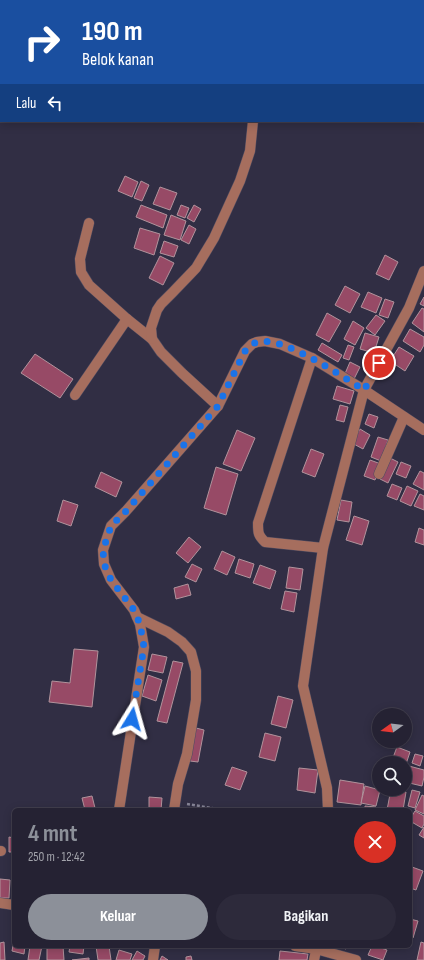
<!DOCTYPE html>
<html lang="id">
<head>
<meta charset="utf-8">
<style>
  body { margin:0; font-family:"Sofia Sans Condensed",sans-serif; background:#2d2a3b; color:#f1f3f6; height:100vh; display:flex; flex-direction:column; font-size:15px; white-space:nowrap }
  * { box-sizing:border-box; margin:0 }
  p { font-size:13px; color:#a3a4ac }
  .icon { flex:none; width:22px; height:22px; fill:none; stroke:currentColor; stroke-width:2; stroke-linecap:round; stroke-linejoin:round }
  .map { position:relative; flex:1; overflow:hidden }
  .side { position:absolute; left:12px; top:808px; width:400px; height:140px; display:flex; flex-direction:column; background:#252233; border-radius:6px; box-shadow:0 2px 10px #0003,0 0 0 1px #423f4e }
  .side>* { flex:none }
  .hud { position:absolute; left:0px; top:0px; width:424px; height:122px; box-shadow:0 2px 10px #0003,0 0 0 1px #423f4e; background:#1a4fa0; color:#fff; overflow:hidden }
  .needle { width:26px; rotate:255deg }
  .controls { position:absolute; left:372px; top:708px; display:grid; gap:8px }
  .controls a { display:grid; place-items:center; width:40px; height:40px; border-radius:50%; background:#252233; box-shadow:0 2px 10px #0003,0 0 0 1px #423f4e; font-size:20px }
  .pin { position:absolute; display:grid; place-items:center; width:34px; height:34px; color:#fff; margin:-17px; border:2px solid #fff; border-radius:50%; box-shadow:0 1px 4px #0007 }
  .me { position:absolute; width:44px; margin:-22px; rotate:8deg; stroke-linejoin:round; filter:drop-shadow(0 0 3px #0008) }
  .turn { display:flex; align-items:center; gap:14px; height:84px; padding:0 16px; font-size:18px }
  .turn .icon { width:52px; height:52px; stroke-width:2.5 }
  .turn b { display:block; font-size:28px; line-height:34px }
  .then { display:flex; align-items:center; height:38px; padding:0 16px; background:#0003; gap:8px; font-size:15px }
  .round { display:grid; place-items:center; flex:none; width:42px; height:42px; border-radius:21px; background:#2d2a3b }
  .summary { display:flex; align-items:center; justify-content:space-between; height:68px; padding:0 16px }
  h1 { font-size:24px; font-weight:700; line-height:30px; color:#8c9099 }
  .cta { display:flex; gap:8px; margin-top:auto; padding:8px 16px }
  .cta a { flex:1; height:46px; border-radius:24px; background:#8c9099; color:#fff; font-size:16px; font-weight:700; line-height:46px; text-align:center }
  .cta a+a { background:#2d2a3b; color:#f1f3f6 }
  .map>svg:first-child { display:block }
</style>
</head>
<body>
<div class="map">
<svg width="424" height="960" viewBox="0 0 424 960">
  <rect width="100%" height="100%" fill="#312e44"/>
  <g fill="#974a66" stroke="#b1939c">
    <path d="M0 0H9V1H1V13H0Z"/>
    <rect x="0" y="24" width="1" height="22"/>
    <path d="M125 176 138 182 132 197 118 191Z"/>
    <path d="M141 181 149 185 142 201 134 198Z"/>
    <path d="M160 187 177 193 170 210 153 204Z"/>
    <path d="M141 205 167 215 163 228 136 217Z"/>
    <path d="M181 205 189 208 185 218 177 215Z"/>
    <path d="M194 205 201 209 194 222 187 218Z"/>
    <path d="M171 215 186 221 180 240 164 235Z"/>
    <path d="M189 225 196 229 189 244 181 240Z"/>
    <path d="M140 228 160 234 154 255 134 248Z"/>
    <path d="M164 241 178 246 174 257 160 253Z"/>
    <path d="M385 255 398 262 389 280 376 274Z"/>
    <path d="M160 256 174 263 163 285 149 278Z"/>
    <path d="M345 286 360 294 350 313 335 305Z"/>
    <path d="M368 292 382 298 376 313 361 307Z"/>
    <path d="M424 297V306L420 304Z"/>
    <path d="M385 299 394 302 388 318 379 315Z"/>
    <path d="M422 308 424 309V332L412 323Z"/>
    <path d="M327 313 341 321 329 342 316 335Z"/>
    <path d="M376 315 385 321 375 335 366 328Z"/>
    <path d="M353 321 364 328 355 345 344 339Z"/>
    <path d="M410 329 424 337V345L420 352 403 341Z"/>
    <path d="M365 333 379 337 374 353 360 349Z"/>
    <path d="M322 343 342 355 338 362 318 350Z"/>
    <path d="M348 345 354 347 349 360 343 358Z"/>
    <path d="M399 347 414 356 405 371 390 361Z"/>
    <path d="M35 354 73 379 60 398 21 373Z"/>
    <path d="M350 362 360 367 353 381 344 376Z"/>
    <path d="M337 386 354 391 350 404 333 399Z"/>
    <path d="M340 405 348 407 344 422 336 420Z"/>
    <path d="M369 414 378 417 374 428 365 424Z"/>
    <path d="M360 429 370 435 363 449 352 443Z"/>
    <path d="M237 430 255 438 241 471 223 464Z"/>
    <path d="M378 437 388 440 381 461 371 457Z"/>
    <path d="M311 449 324 454 315 477 302 472Z"/>
    <path d="M390 458 398 462 388 483 380 479Z"/>
    <path d="M370 460 381 464 375 480 364 476Z"/>
    <path d="M401 462 411 466 406 478 396 474Z"/>
    <path d="M216 467 238 474 226 515 204 508Z"/>
    <path d="M420 471 424 473V490L413 484Z"/>
    <path d="M101 472 122 482 116 497 95 487Z"/>
    <path d="M392 484 402 488 397 500 387 496Z"/>
    <path d="M407 486 418 491 411 506 400 501Z"/>
    <path d="M420 494 424 496V510L414 506Z"/>
    <path d="M63 500 78 505 71 526 57 521Z"/>
    <path d="M341 500 352 502 349 522 337 520Z"/>
    <path d="M354 516 369 521 362 545 346 540Z"/>
    <path d="M419 528 424 530V545L415 542Z"/>
    <path d="M189 537 201 547 188 563 176 553Z"/>
    <path d="M222 551 235 557 227 575 214 569Z"/>
    <path d="M239 559 254 564 250 578 235 573Z"/>
    <path d="M192 564 202 569 196 582 185 577Z"/>
    <path d="M260 565 276 571 270 589 253 583Z"/>
    <path d="M289 567 303 569 300 590 286 588Z"/>
    <path d="M188 584 191 595 176 599 174 588Z"/>
    <path d="M285 591 297 593 294 612 281 609Z"/>
    <path d="M74 649 98 651 92 707 49 702 52 681 70 683Z"/>
    <path d="M152 654 167 657 163 673 148 670Z"/>
    <path d="M173 661 183 663 167 723 157 721Z"/>
    <path d="M148 675 162 680 156 701 142 696Z"/>
    <path d="M278 696 293 700 286 728 271 724Z"/>
    <path d="M196 728 204 730 198 762 190 761Z"/>
    <path d="M265 733 281 737 275 761 259 757Z"/>
    <path d="M397 747 410 752 405 767V763H391Z"/>
    <path d="M415 754 423 756 420 766 412 763Z"/>
    <path d="M409 766 424 770V777L422 786 405 782Z"/>
    <path d="M232 767 247 772 240 790 225 785Z"/>
    <path d="M299 768 318 770 315 793 297 790Z"/>
    <path d="M340 780 364 784 361 805 337 802Z"/>
    <path d="M365 786 380 790 376 806 361 803Z"/>
    <path d="M391 789 406 792 403 810H387Z"/>
    <path d="M412 790 420 792 415 808 408 806Z"/>
    <path d="M422 795 424 796V814L415 810Z"/>
    <path d="M92 796 95 808 85 810 82 798Z"/>
    <path d="M149 797 162 798 161 810 149 809Z"/>
    <path d="M365 806 376 807 375 810H365Z"/>
    <path d="M415 811 424 816V824L422 828 410 821V819Z"/>
    <path d="M424 827V838L419 835Z"/>
    <path d="M9 837 14 838V852H9Z"/>
    <path d="M412 867 423 871 416 890 410 888V872Z"/>
    <path d="M0 879 10 880 9 898H0Z"/>
    <path d="M410 919 418 921 413 938 410 937Z"/>
    <path d="M14 940V946H25L24 954 12 951Z"/>
    <path d="M4 942 5 960H0V943Z"/>
    <path d="M421 942 424 943V960H417Z"/>
    <path d="M30 946H42L39 960H28Z"/>
    <path d="M47 946H63L64 960H47Z"/>
    <path d="M70 946H84L83 954 69 952Z"/>
    <path d="M96 946H109L111 960H98Z"/>
    <path d="M338 946H348L346 949Z"/>
    <path d="M372 946H375L387 950 383 960 368 955Z"/>
    <path d="M119 950 132 954 130 960H116Z"/>
    <path d="M137 951 145 956 143 960H132Z"/>
    <path d="M280 951 308 954 307 960H279Z"/>
    <path d="M162 956 168 960H160Z"/>
    <path d="M191 956 192 960H186V957Z"/>
    <path d="M89 958V960H72Z"/>
  </g>
  <g fill="none" stroke-linecap="round" stroke-linejoin="round">
    <defs>
      <g id="minor">
        <path d="M45 1V0"/>
        <path d="M239 1V0"/>
        <path d="M89 223 80 259 81 272 89 285 127 319 152 339 161 352 182 373 218 406"/>
        <path d="M152 339 151 328 157 310 161 304 173 292 196 268 214 238 240 181 250 151 253 121"/>
        <path d="M312 358 258 523C258 533 258 535 265 542L323 548"/>
        <path d="M75 395 127 319"/>
        <path d="M379 474 404 417"/>
        <path d="M137 617 168 632 182 642 191 652 196 671V700L187 754 178 784 174 810"/>
        <path d="M119 810 144 647 140 624 134 610 111 580 104 564 103 550 111 526 126 511 218 406 245 351 252 344 257 342 265 341 280 344 312 358 364 390 424 430"/>
        <path d="M328 810 327 788 303 686 323 548 364 390 409 308 424 271"/>
        <path d="M0 851H1"/>
        <path d="M0 903 14 905"/>
        <path d="M295 946 316 949 356 960"/>
        <path d="M153 960 155 946"/>
        <path d="M314 960 317 946"/>
      </g>
    </defs>
    <use href="#minor" stroke="#4f4c61" stroke-width="11"/>
    <path stroke="#868496" stroke-width="2.5" stroke-dasharray="3 2" stroke-linecap="butt" d="M187 804 224 810"/>
    <use href="#minor" stroke="#a66e5e" stroke-width="10"/>
  </g>
  <g fill="none" stroke-linecap="round" stroke-linejoin="round">
    <path stroke="#1a73e8" stroke-width="7" stroke-dasharray="0 12.6" d="M132 719 144 647 140 624 134 610 111 580 104 564 103 550 111 526 126 511 218 406 245 351C249 347 252 343 258 342 284 336 341 376 364 390L379 363"/>
  </g>
</svg>
<div class="controls">
<a><svg class="needle" viewBox="-14 -14 28 28"><path d="M0-13l5 13h-10z" fill="#e53935"/><path d="M0 13l5-13h-10z" fill="#a3a4ac"/></svg></a>
<a><svg class="icon" aria-label="search" viewBox="0 0 24 24"><circle cx="10" cy="10" r="6"/><path d="M15 15l6 6"/></svg></a>
</div>
<div class="pin" style="left:379px;top:363px;background:#d93025"><svg class="icon" aria-label="arrive" viewBox="0 0 24 24"><path d="M6 21V4h12l-3 4 3 4H6"/></svg></div>
<svg class="me" style="left:132px;top:719px" viewBox="-20 -20 40 40"><path d="M0-17L14 15 0 8-14 15z" fill="#1a73e8" stroke="#fff" stroke-width="4"/></svg>
<div class="hud">
<div class="turn"><svg class="icon" aria-label="right" viewBox="0 0 24 24"><path d="M7 20v-9h11M14 6l5 5-5 5"/></svg><div><b>190 m</b>Belok kanan</div></div>
<div class="then">Lalu<svg class="icon" aria-label="left" viewBox="0 0 24 24"><path d="M17 20v-9H6M10 6l-5 5 5 5"/></svg></div>
</div>
<section class="side">
<div class="summary"><div><h1>4 mnt</h1><p>250 m · 12:42</p></div><a class="round" style="background:#d93025;color:#fff"><svg class="icon" aria-label="close" viewBox="0 0 24 24"><path d="M6 6l12 12M18 6L6 18"/></svg></a></div>
<div class="cta"><a>Keluar</a><a>Bagikan</a></div>
</section>
</div>
</body>
</html>
